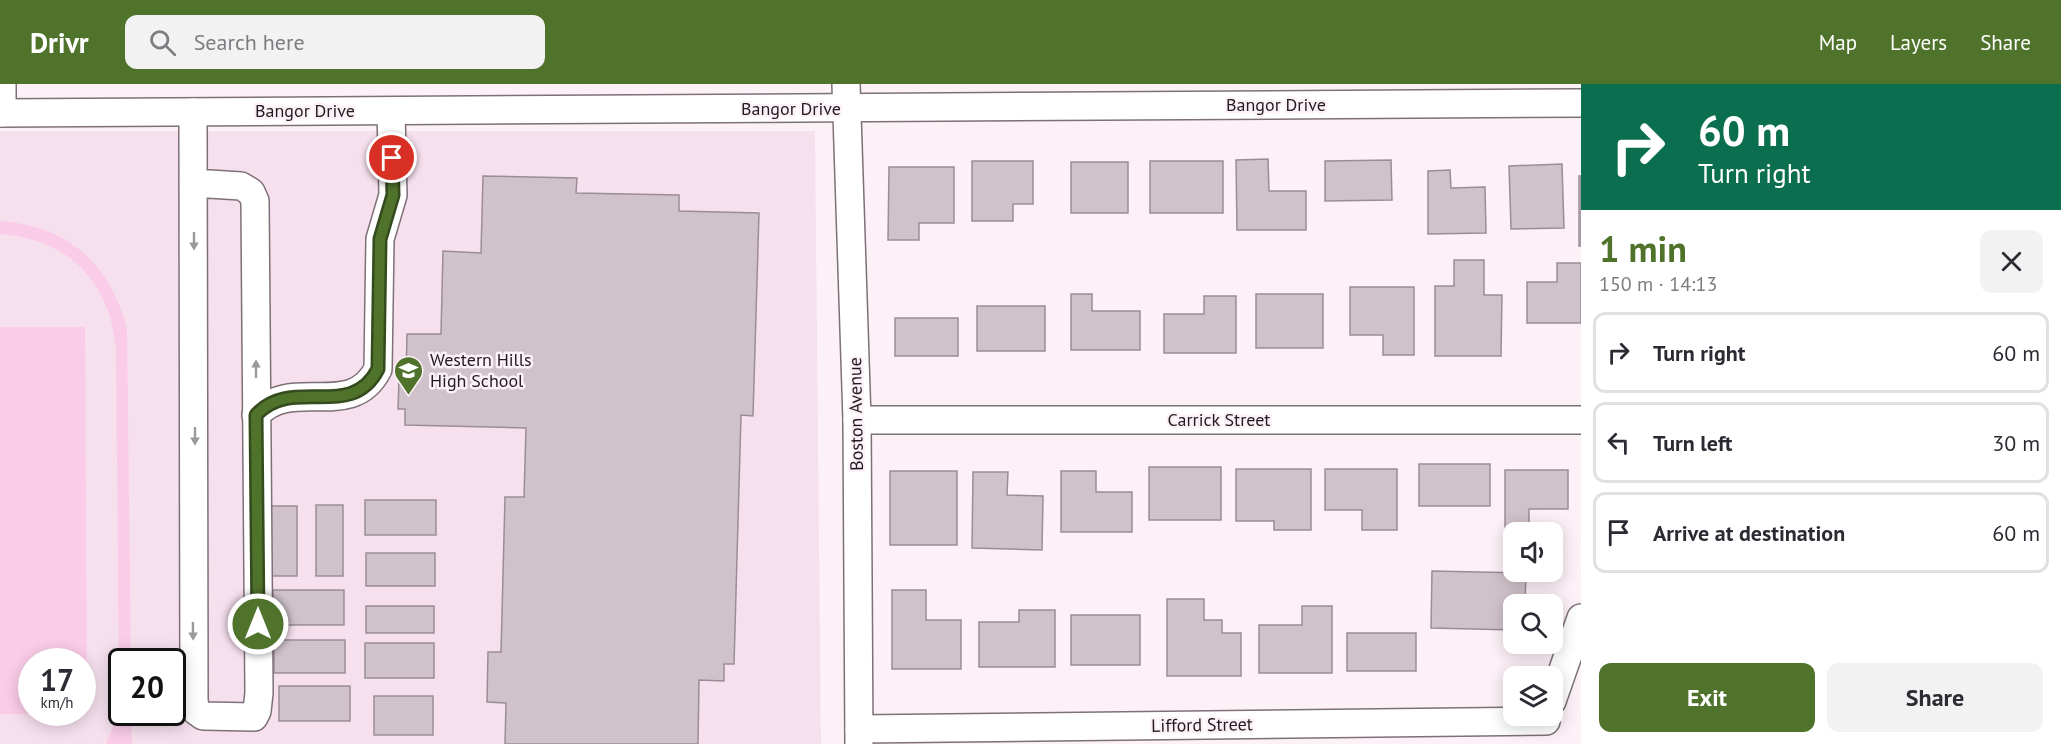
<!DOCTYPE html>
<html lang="en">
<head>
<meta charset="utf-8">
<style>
  body { margin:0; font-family:"PT Sans",sans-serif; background:#f2f2f3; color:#2b2b33; height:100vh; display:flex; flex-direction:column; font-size:22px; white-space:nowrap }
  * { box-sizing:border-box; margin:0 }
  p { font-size:20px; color:#7c7c81 }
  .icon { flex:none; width:33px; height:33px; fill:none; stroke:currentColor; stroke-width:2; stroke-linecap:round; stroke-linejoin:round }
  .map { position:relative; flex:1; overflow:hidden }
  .sheet { display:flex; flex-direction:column; background:#fff; width:480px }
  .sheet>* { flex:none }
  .guide { background:#0b6e4f; color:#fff; overflow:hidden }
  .fabs { position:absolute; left:1503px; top:438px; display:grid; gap:12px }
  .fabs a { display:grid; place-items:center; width:60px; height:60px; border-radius:12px; background:#fff; box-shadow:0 3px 15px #0003; font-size:30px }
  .speed { position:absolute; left:18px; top:564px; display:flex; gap:12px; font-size:30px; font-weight:700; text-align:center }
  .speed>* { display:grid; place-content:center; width:78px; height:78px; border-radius:50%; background:#fff; box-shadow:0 3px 15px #0003; line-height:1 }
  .speed small { font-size:15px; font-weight:400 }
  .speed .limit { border:3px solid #111; border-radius:9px; background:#fff; color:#111 }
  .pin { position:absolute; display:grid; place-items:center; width:51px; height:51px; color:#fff; margin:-26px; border:3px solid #fff; border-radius:50%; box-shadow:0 2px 6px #0007 }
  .me { position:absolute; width:66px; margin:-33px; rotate:0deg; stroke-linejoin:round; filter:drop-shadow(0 0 4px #0008) }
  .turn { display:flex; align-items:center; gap:21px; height:126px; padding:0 18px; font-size:27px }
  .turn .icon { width:78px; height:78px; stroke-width:2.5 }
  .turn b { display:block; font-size:42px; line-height:51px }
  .round { display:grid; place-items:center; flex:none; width:63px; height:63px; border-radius:12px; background:#f2f2f3 }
  .overview { display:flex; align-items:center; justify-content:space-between; height:102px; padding:0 18px }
  h1 { font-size:36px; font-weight:700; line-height:45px; color:#50732c }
  .action { display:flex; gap:12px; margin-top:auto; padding:12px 18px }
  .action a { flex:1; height:69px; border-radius:12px; background:#50732c; color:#fff; font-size:24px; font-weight:700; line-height:69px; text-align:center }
  .action a+a { background:#f2f2f3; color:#2b2b33 }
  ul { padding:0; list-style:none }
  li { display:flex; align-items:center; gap:18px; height:81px; margin:0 12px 9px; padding:0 6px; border:3px solid #e1e1e2; border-radius:12px }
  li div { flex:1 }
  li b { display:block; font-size:22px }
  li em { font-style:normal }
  header { display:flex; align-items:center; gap:36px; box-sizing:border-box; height:84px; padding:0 30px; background:#50732c; color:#fff }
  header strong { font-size:28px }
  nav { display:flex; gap:33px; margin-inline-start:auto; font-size:21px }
  .search { width:420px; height:54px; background:#f2f2f3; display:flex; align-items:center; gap:15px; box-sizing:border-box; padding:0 21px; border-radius:12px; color:#7c7c81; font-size:22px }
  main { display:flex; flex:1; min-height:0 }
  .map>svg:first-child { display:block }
</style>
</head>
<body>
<header>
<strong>Drivr</strong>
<div class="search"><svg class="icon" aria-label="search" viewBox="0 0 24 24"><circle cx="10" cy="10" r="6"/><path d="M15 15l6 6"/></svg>Search here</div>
<nav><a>Map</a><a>Layers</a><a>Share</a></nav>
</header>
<main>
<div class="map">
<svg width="1581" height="660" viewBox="0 0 1581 660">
  <rect width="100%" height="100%" fill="#fdf1f8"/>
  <path fill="#f7e0ee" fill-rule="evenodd" d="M0 47H815L821 660H0ZM32 578H82V628H32ZM122 578H172V628H122Z"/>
  <g fill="#facce8" fill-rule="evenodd">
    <path d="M0 137C68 142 110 179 127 245L131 577 122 578V628L131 629 132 660H106L113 642 119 606 116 265C110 197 68 155 0 150Z"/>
    <path d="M0 243H85L87 630H0ZM32 578H82V628H32Z"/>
  </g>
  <g fill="#d0c2ca" stroke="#9b8d95" stroke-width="1.5">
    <path d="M1268 75 1269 107H1306V146H1237L1236 76Z"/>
    <path d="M1391 76 1392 116 1325 117V77Z"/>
    <path d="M972 77H1033V120H1013V137H972Z"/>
    <rect x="1150" y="77" width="73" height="52"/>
    <rect x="1071" y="78" width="57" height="51"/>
    <path d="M1562 80 1564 144 1511 145 1509 82Z"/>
    <path d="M889 83H954V139H919V156H888Z"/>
    <path d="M1450 86 1451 104 1485 103 1486 149 1428 150V87Z"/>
    <path d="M483 92 577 94 576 109 679 111V127L759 129 753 332 741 331 734 580H724V597L699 596 698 660H505L506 619 487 618 488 568H501L505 413H524L526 344 405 341V325H398L399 295H406L407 250H441L443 167 481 169Z"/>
    <rect x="1579" y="92" width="2" height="70"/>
    <path d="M1454 176H1484V211H1502L1501 272H1435V202H1454Z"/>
    <path d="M1557 179H1581V239H1527V198H1557Z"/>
    <path d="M1350 203H1414V271H1383V251H1350Z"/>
    <path d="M1071 210H1092V227H1140V266H1071Z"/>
    <rect x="1256" y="210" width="67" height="54"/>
    <path d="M1204 212H1236V269H1164V230H1204Z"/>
    <rect x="977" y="222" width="68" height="45"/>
    <rect x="895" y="234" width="63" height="38"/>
    <rect x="1419" y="380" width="71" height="42"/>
    <rect x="1149" y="383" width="72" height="53"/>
    <path d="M1236 385H1311V446H1274V437H1236Z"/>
    <path d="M1325 385H1397V446H1362V426H1325Z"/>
    <path d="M1505 386H1568V425H1529V448H1514V472H1505Z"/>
    <rect x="890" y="387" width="67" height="74"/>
    <path d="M1061 387H1096V408H1132V448H1061Z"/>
    <path d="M973 388H1008L1007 411 1043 412 1042 466 972 464Z"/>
    <rect x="365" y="416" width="71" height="35"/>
    <rect x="316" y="421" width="27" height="71"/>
    <rect x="270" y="422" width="27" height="70"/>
    <rect x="366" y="469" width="69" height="33"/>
    <path d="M1432 487 1526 489 1525 520H1514V546L1431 544Z"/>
    <rect x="273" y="506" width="71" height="35"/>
    <path d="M892 506H926V536H961V585H892Z"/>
    <path d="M1167 515H1204V536H1222V549H1241V592H1167Z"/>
    <rect x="366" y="522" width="68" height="27"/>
    <path d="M1302 522H1332V589H1259V541H1302Z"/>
    <path d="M1019 526H1055V583H979V538H1019Z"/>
    <rect x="1071" y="531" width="69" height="50"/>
    <rect x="1347" y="549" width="69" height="38"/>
    <rect x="274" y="556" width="71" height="33"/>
    <rect x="365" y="559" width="69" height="35"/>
    <rect x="279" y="602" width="71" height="35"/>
    <rect x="374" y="612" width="59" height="39"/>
  </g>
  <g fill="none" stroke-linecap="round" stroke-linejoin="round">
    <defs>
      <g id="minor">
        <path d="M2 0V29"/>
        <path d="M846 0 857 336 859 660"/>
        <path d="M193 28 194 617 196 627 203 632 254 633 257 627 259 609 255 117 251 108 241 102 193 99"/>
        <path d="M0 29 1581 19"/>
        <path d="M256 331C292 291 351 338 378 285L380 155 393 111 391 27"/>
        <path d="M857 336H1581"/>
        <path d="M1552 617 1581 534"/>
        <path d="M859 645 1546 637"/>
      </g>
    </defs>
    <use href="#minor" stroke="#7d7077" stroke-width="30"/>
    <use href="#minor" stroke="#fff" stroke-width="27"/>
  </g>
  <defs><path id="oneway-solid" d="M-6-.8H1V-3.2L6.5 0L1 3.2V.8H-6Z" transform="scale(1.5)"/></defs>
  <g fill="#9b999a">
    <use href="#oneway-solid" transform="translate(194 157) rotate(90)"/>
    <use href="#oneway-solid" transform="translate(256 285) rotate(-90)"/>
    <use href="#oneway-solid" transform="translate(195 352) rotate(90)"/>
    <use href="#oneway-solid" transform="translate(193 547) rotate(89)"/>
  </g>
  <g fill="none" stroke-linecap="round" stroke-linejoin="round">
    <defs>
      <path id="route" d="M258 540 256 331C292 291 351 338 378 285L380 155 393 111 392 74"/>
    </defs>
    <use href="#route" stroke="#344b1d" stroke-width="15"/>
    <use href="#route" stroke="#50732c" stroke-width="10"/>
  </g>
  <defs>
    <symbol id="school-pin" viewBox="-11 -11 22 30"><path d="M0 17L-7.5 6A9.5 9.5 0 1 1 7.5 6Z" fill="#50732c" stroke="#fdf1f8"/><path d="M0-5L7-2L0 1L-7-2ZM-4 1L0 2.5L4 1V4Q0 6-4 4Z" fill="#fff"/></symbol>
  </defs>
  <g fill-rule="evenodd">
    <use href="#school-pin" x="392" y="270" width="33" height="45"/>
  </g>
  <g text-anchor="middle" stroke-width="5" stroke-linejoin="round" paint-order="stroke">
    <g font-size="18" fill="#211c1f" stroke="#fdf1f8">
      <text x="1276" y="27">Bangor Drive</text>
      <text x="791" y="31">Bangor Drive</text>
      <text x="305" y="33">Bangor Drive</text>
      <text transform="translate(856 330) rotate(-91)" y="6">Boston Avenue</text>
      <text x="1219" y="342">Carrick Street</text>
      <text transform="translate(1202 641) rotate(-1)" y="6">Lifford Street</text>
    </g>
    <g font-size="18" fill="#211c1f" stroke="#fdf1f8" text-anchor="start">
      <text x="430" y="282">Western Hills<tspan x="430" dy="21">High School</tspan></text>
    </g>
  </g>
</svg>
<div class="fabs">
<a><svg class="icon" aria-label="sound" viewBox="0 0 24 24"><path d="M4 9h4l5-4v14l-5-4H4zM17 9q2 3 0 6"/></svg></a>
<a><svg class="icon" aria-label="search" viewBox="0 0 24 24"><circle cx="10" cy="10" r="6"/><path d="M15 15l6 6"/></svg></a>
<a><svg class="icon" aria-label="layers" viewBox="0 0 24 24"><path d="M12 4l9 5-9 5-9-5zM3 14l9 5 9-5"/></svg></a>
</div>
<div class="speed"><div>17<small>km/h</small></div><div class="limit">20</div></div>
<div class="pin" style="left:392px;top:74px;background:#d93025"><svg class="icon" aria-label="arrive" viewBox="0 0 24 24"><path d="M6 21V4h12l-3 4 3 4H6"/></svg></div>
<svg class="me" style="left:258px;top:540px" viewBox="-20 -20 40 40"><circle r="17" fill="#50732c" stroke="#fff" stroke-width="3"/><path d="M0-11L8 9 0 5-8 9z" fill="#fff"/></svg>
</div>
<section class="sheet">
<div class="guide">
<div class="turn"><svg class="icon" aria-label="right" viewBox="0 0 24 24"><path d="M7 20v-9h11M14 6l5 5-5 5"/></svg><div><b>60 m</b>Turn right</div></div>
</div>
<div class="overview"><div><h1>1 min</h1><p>150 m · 14:13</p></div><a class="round"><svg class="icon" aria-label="close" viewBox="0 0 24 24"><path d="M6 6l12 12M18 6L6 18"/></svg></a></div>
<ul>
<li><svg class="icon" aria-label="right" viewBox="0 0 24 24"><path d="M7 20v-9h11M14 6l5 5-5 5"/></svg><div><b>Turn right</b></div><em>60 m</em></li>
<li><svg class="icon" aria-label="left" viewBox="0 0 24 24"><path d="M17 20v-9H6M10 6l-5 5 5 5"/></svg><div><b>Turn left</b></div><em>30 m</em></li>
<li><svg class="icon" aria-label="arrive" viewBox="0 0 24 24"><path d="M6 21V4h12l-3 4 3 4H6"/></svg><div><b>Arrive at destination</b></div><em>60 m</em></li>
</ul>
<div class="action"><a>Exit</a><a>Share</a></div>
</section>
</main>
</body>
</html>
